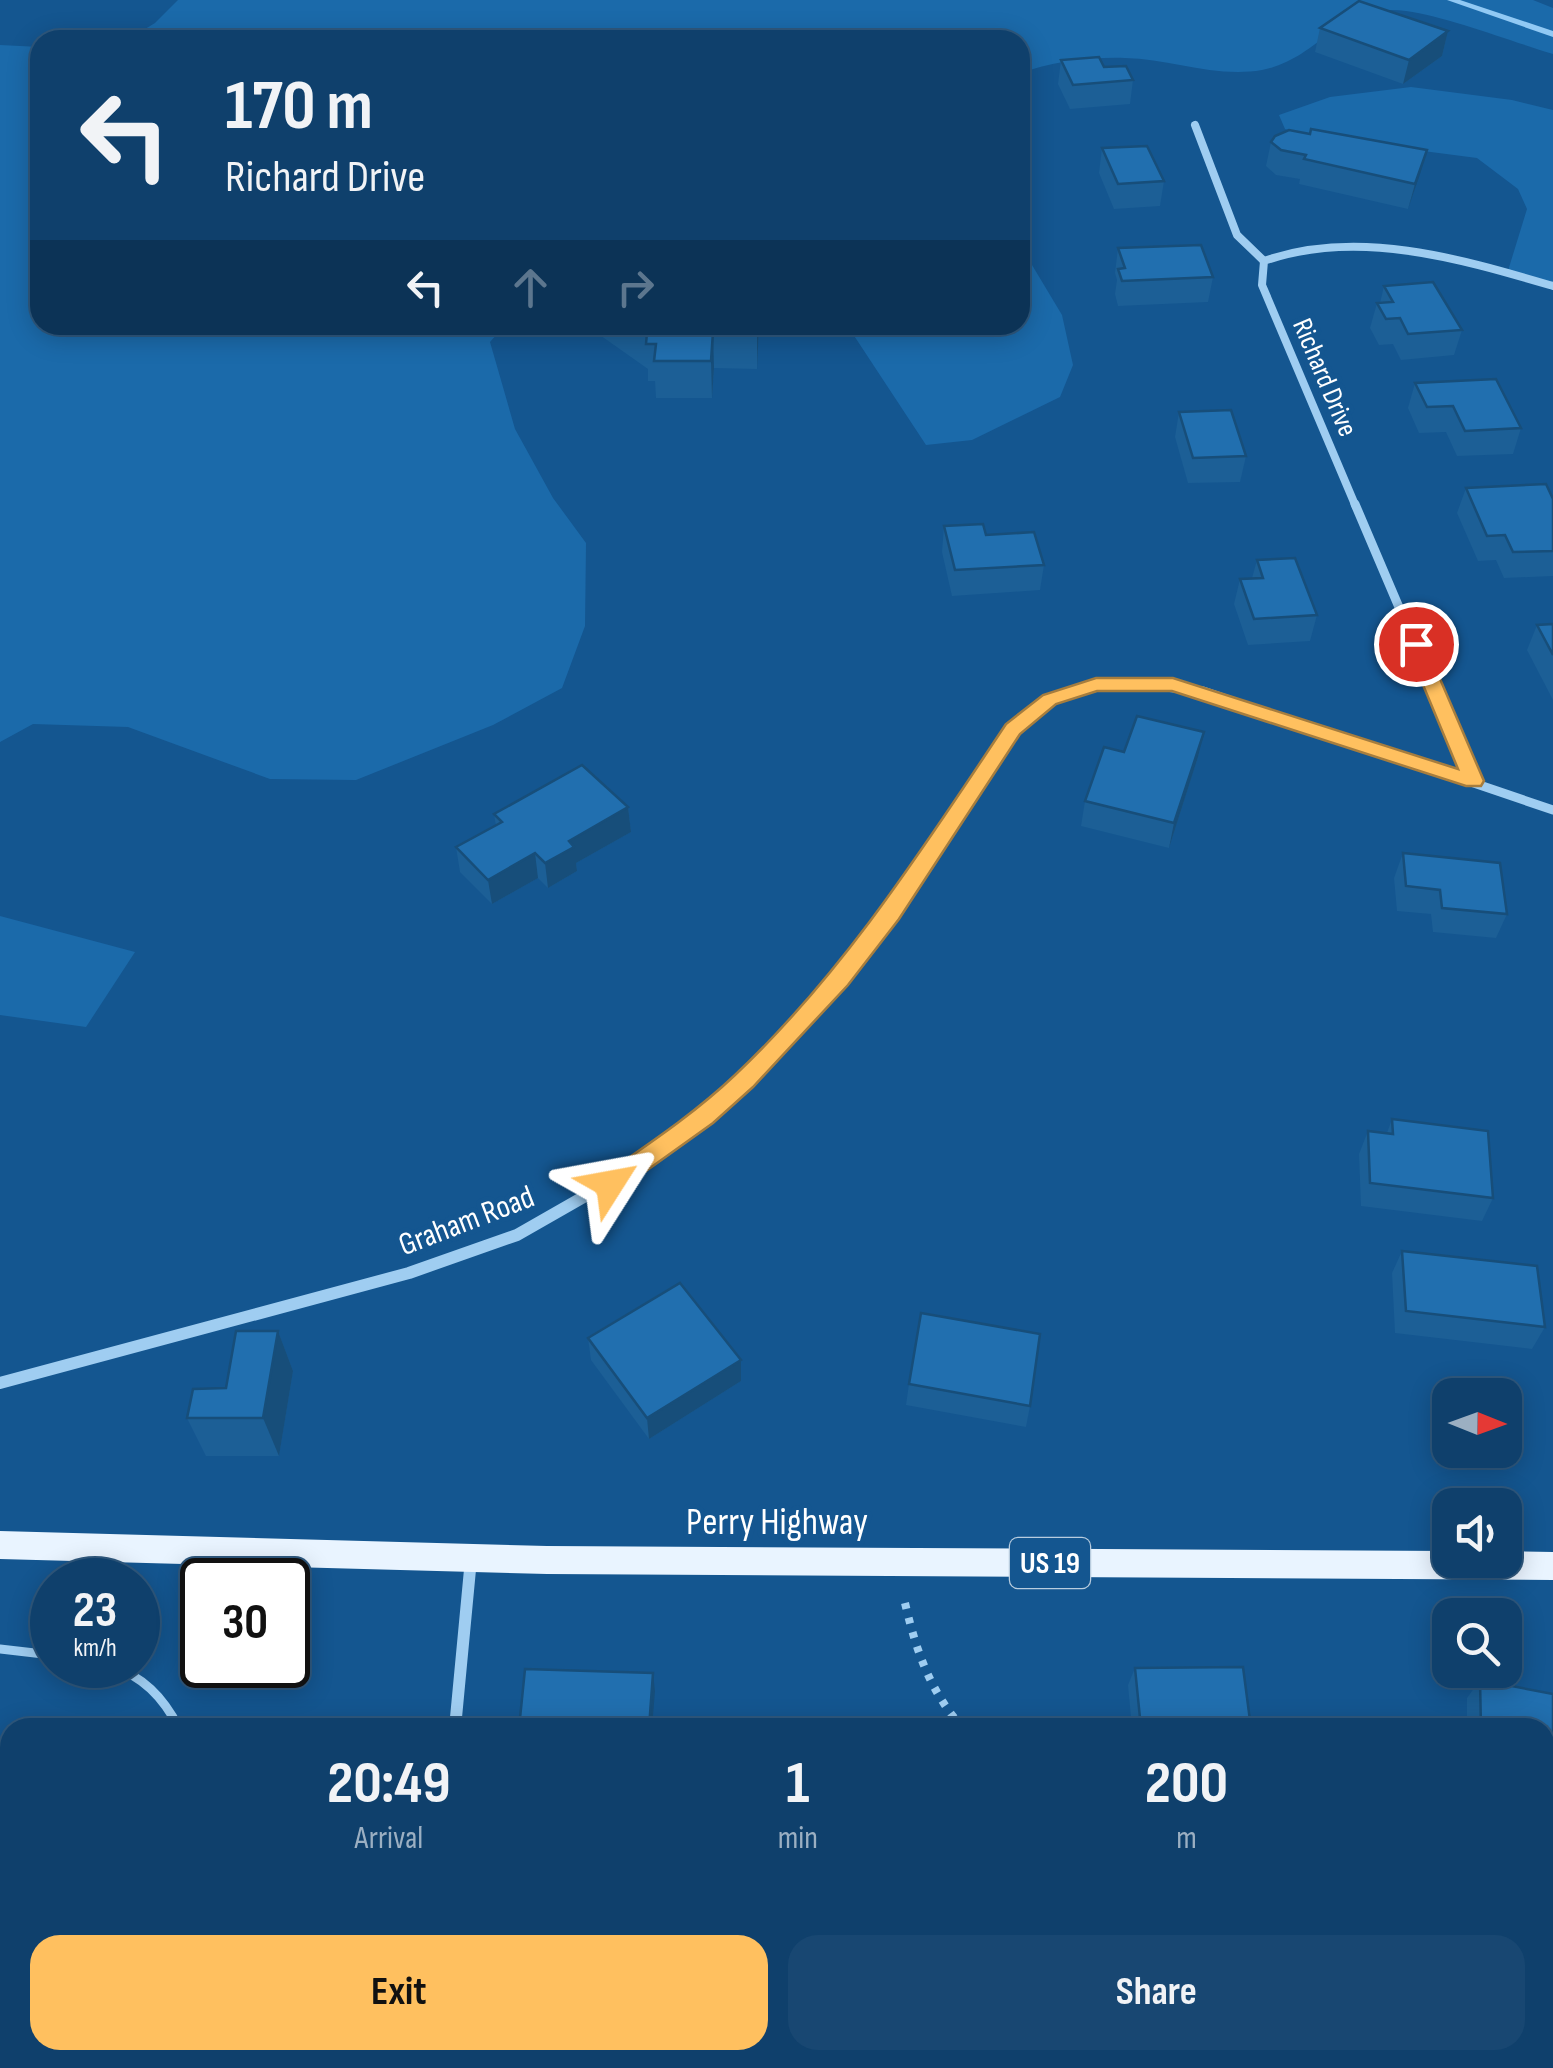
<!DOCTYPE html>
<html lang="en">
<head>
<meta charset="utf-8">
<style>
  body { margin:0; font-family:"Sofia Sans Condensed",sans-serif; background:#184772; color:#f1f3f6; height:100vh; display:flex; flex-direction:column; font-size:38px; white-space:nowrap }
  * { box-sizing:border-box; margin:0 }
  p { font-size:32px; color:#9bafc2 }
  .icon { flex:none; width:55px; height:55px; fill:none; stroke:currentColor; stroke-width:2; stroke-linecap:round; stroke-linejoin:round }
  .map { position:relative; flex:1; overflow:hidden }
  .details { position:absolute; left:0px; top:1718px; width:1555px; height:352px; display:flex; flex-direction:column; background:#0f406c; border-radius:30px 30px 0 0; box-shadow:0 5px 25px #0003,0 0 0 2px #2f597f }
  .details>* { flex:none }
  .top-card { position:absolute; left:30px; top:30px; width:1000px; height:305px; border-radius:30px; box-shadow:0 5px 25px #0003,0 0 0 2px #2f597f; background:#0f406c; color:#f1f3f6; overflow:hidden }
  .needle { width:65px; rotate:91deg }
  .fabs { position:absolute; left:1432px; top:1378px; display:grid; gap:20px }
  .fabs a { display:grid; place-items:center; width:90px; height:90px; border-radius:20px; background:#0f406c; box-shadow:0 5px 25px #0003,0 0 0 2px #2f597f; font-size:50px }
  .speed { position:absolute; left:30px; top:1558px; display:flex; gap:20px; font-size:50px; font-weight:700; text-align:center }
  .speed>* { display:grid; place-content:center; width:130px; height:130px; border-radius:50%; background:#0f406c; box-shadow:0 5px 25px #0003,0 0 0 2px #2f597f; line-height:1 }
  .speed small { font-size:25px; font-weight:400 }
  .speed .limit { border:5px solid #111; border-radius:15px; background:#fff; color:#111 }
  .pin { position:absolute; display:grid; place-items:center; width:85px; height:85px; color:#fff; margin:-42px; border:5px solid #fff; border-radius:50%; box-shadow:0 2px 10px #0007 }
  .me { position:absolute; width:110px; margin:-55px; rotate:56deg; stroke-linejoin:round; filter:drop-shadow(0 0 8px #0008) }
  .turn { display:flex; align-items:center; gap:35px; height:210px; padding:0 30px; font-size:45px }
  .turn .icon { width:130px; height:130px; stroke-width:2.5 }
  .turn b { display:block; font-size:70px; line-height:85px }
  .lanes { display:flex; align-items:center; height:95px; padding:0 30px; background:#0003; justify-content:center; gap:50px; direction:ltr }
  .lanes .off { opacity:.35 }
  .eta { display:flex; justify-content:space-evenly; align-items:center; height:170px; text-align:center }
  .eta b { font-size:60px; font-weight:700; line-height:70px }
  .button { display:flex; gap:20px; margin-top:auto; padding:20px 30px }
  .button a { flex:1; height:115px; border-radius:30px; background:#ffc05f; color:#111; font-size:40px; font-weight:700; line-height:115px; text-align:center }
  .button a+a { background:#184772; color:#f1f3f6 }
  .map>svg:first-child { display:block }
</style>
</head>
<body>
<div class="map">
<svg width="1553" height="2068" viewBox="0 0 1553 2068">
  <rect width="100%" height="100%" fill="#145690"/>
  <g fill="#1b6aaa">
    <path d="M178 0H1533L1553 8V54C1510 41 1448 17 1406 11 1339 2 1320 59 1262 70 1215 78 1171 59 1125 58 1092 57 1050 61 1020 74V40H127L155 23Z"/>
    <path d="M0 45 40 47V325H505L490 342 515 429 553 498 586 543 585 626 562 688 493 725 356 780 270 779 128 727 33 724 0 742Z"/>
    <path d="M1411 87 1512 100 1553 110V286L1507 274 1527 209 1518 189 1477 158 1308 136 1285 129 1279 115 1330 97Z"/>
    <path d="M1020 245 1062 315 1073 365 1060 397 972 440 926 445 847 325H1020Z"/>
    <path d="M0 916 135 952 86 1027 0 1015Z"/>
  </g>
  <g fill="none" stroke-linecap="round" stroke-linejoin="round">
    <path fill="#91c9f4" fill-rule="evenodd" d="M1447 0H1460L1553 31V37Z"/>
    <path stroke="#9fcdf1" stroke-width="8" stroke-dasharray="6 9" stroke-linecap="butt" d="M905 1603C916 1650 930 1692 963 1728"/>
    <g stroke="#9fcdf1" stroke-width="9">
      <path d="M0 1649 52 1655"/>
      <path d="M109 1665C143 1676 163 1697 179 1728"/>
    </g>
    <g stroke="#9fcdf1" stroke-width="8">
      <path d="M1195 125 1237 235 1264 261"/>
      <path d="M1356 507 1262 285 1264 261C1358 228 1461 259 1553 286"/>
    </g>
    <g stroke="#9fcdf1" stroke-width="9">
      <path d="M1355 504 1473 781"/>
      <path d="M618 1178 704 1117 826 995 891 913 1013 729 1055 699 1078 690 1127 683 1203 691 1553 810"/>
    </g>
    <g stroke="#9fcdf1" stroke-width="12">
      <path d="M0 1383 409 1273 517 1235 622 1175"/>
      <path d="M455 1728 471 1559"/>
      <path d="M423 2068 424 2060"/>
    </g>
    <path fill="#e9f4ff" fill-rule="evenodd" d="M0 1531 547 1546 1450 1551V1560H1505V1551L1553 1552V1580L547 1574 0 1559Z"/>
  </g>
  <g fill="#1c5f96">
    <path d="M1320 28 1448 31 1442 56 1403 84 1315 52Z"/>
    <path d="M1061 60 1104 67 1133 80 1130 104 1070 109 1058 84Z"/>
    <path d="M1271 142 1427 150 1408 209 1299 184 1300 179 1276 175 1266 166Z"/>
    <path d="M1102 148 1164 181 1160 206 1114 209 1099 173Z"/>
    <path d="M1118 248 1213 277 1208 302 1118 306 1115 294 1117 280 1115 273Z"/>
    <path d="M1384 286 1462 330 1454 355 1401 360 1393 344 1379 345 1370 328 1377 303H1380Z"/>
    <path d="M596 325H759L757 369 714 368 712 398H656L655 381H648V369L597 333Z"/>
    <path d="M1415 383 1521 428 1513 454 1457 456 1446 432 1419 433 1408 408Z"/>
    <path d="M1179 412 1246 456 1240 482 1188 483 1175 437Z"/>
    <path d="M1466 488 1553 499V576L1504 578 1496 560 1478 561 1457 513Z"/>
    <path d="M944 526 986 535 1044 565 1040 590 952 596 942 552Z"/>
    <path d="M1257 560 1317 615 1310 641 1248 645 1234 604 1240 579 1252 578Z"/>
    <path d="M1553 624V700L1527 650 1537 625Z"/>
    <path d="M1204 732 1198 757 1169 848 1081 826 1085 801 1124 752Z"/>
    <path d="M628 807 631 832 576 863 577 871 548 888 538 878 492 904 460 872 456 847 496 826 494 814Z"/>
    <path d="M1403 853 1507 914 1496 938 1433 932 1431 914 1397 911 1394 878Z"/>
    <path d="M1392 1119 1493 1198 1482 1221 1361 1206 1359 1154 1368 1131 1387 1133Z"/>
    <path d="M1402 1251 1545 1327 1532 1349 1395 1333 1392 1273Z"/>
    <path d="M278 1331 293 1371 279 1456H206L187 1418 226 1388Z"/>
    <path d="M588 1338 741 1381 649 1439 591 1360Z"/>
    <path d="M909 1384 1030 1406 1026 1427 906 1405Z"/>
    <path d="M1135 1668 1251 1728H1132L1128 1685Z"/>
    <path d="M1480 1680 1553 1694V1784L1545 1783V1728H1467V1698Z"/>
    <path d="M0 1760 10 1761V1906L0 1905Z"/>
    <path d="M1545 1941 1553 1943V2053L1545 2052Z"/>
  </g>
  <g fill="#174e7a">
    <path d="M1448 31 1442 56 1403 84 1409 60Z"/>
    <path d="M1427 150 1420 174 1408 209 1415 184Z"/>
    <path d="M757 325H759L757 369Z"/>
    <path d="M713 332 714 368 712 398 711 361Z"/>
    <path d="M1204 732 1198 757 1169 848 1174 823Z"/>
    <path d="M628 807 631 832 576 863 577 871 548 888 545 863 569 841Z"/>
    <path d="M535 853 538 878 492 904 488 880Z"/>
    <path d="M278 1331 293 1371 279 1456 263 1418Z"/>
    <path d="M741 1360V1381L649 1439 647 1418Z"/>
    <path d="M653 1673 655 1691 652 1728H649Z"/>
    <path d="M89 2060H106L104 2068H87Z"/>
  </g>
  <g fill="#216faf" stroke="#174e7a" stroke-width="2.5">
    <path d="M1359 1 1448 31 1409 60 1320 28Z"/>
    <path d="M1099 57 1104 67 1126 66 1133 80 1073 85 1061 60Z"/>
    <path d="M1311 129 1427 150 1415 184 1304 159 1306 155 1281 150 1271 142 1275 136 1289 130 1310 134Z"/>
    <path d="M1147 146 1164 181 1118 184 1102 148Z"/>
    <path d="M1201 245 1213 277 1122 281 1118 269 1125 268 1118 248Z"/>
    <path d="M1433 282 1462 330 1408 334 1400 318 1386 319 1377 303 1393 302 1384 286Z"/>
    <path d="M635 325H757V332H713L711 361H654L656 344H646L647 333Z"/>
    <path d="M1496 379 1521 428 1465 431 1453 406 1427 407 1415 383Z"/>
    <path d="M1231 410 1246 456 1193 458 1179 412Z"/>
    <path d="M1546 484 1553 499V551L1513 552 1505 535 1487 536 1466 488Z"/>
    <path d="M983 524 986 535 1034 532 1044 565 955 570 944 526Z"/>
    <path d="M1295 558 1317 615 1254 619 1240 579 1263 578 1257 560Z"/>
    <path d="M1553 624V655L1537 625Z"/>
    <path d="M1137 716 1204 732 1174 823 1085 801 1104 747 1124 752Z"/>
    <path d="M582 765 628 807 569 841 574 847 545 863 535 853 488 880 456 847 502 822 494 814Z"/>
    <path d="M1403 853 1500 863 1507 914 1442 908 1440 890 1406 886Z"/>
    <path d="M1392 1119 1488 1131 1493 1198 1370 1183 1368 1131 1393 1134Z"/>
    <path d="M1402 1251 1537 1266 1545 1327 1406 1311Z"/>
    <path d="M680 1283 741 1360 647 1418 588 1338Z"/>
    <path d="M921 1313 1040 1334 1030 1406 909 1384Z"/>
    <path d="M236 1331H278L263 1418H187L193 1389 226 1388Z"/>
    <path d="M1243 1667 1251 1728H1141L1135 1668Z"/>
    <path d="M525 1669 653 1673 649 1728H519Z"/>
    <path d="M1480 1680 1553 1694V1765L1545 1764V1728H1481Z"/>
    <path d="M0 1760 10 1761V1884L8 1892H0Z"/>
    <path d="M1545 1941 1553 1943V2038L1545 2037Z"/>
    <path d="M10 2060H89L87 2068H8Z"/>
  </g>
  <path fill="#ffc05f" stroke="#a67d3e" stroke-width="2.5" d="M1416 638 1425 644 1484 781 1481 786H1466L1172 691H1097L1056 704 1020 734 899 919 848 985 753 1087 713 1123 618 1191H601L597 1184 601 1177C647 1145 694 1114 735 1075 844 972 923 848 1006 724L1043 695 1096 678H1173L1458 769 1406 644Z"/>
  <g text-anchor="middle" stroke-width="10" stroke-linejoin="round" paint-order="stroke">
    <g font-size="28" fill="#fff" stroke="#145690">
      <text transform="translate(1326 377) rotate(67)" y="10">Richard Drive</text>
    </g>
    <rect fill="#145690" stroke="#b8ccde" stroke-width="2.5" x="1010" y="1538" width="80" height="50" rx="8"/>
    <g font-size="30" font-weight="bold" fill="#fff">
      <text x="1050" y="1573">US 19</text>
    </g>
    <g font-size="32" fill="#fff" stroke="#145690">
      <text transform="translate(466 1220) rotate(-21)" y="11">Graham Road</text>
    </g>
    <g font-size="38" fill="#fff" stroke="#145690">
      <text x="777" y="1534">Perry Highway</text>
    </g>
  </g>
</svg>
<div class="fabs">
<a><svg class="needle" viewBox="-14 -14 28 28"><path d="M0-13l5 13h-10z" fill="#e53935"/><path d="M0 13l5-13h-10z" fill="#9bafc2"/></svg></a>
<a><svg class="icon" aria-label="sound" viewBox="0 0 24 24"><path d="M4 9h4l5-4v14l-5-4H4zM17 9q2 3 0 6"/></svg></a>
<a><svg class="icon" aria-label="search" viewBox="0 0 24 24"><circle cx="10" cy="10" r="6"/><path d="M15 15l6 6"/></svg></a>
</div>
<div class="speed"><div>23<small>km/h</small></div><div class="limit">30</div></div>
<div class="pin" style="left:1416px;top:644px;background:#d93025"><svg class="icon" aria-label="arrive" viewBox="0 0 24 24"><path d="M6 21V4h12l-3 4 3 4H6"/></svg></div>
<svg class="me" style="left:610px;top:1184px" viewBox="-20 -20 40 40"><path d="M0-17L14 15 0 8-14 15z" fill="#ffc05f" stroke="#fff" stroke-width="4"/></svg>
<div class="top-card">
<div class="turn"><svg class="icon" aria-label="left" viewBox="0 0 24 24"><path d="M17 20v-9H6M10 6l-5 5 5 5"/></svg><div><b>170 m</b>Richard Drive</div></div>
<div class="lanes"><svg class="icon" aria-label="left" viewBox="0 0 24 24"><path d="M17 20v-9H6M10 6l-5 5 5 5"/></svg><svg class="icon off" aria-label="ahead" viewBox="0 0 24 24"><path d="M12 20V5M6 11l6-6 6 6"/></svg><svg class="icon off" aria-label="right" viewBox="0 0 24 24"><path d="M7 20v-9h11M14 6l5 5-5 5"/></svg></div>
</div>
<section class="details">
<div class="eta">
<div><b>20:49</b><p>Arrival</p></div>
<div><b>1</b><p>min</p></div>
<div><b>200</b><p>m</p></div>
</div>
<div class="button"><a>Exit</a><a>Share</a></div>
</section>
</div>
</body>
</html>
